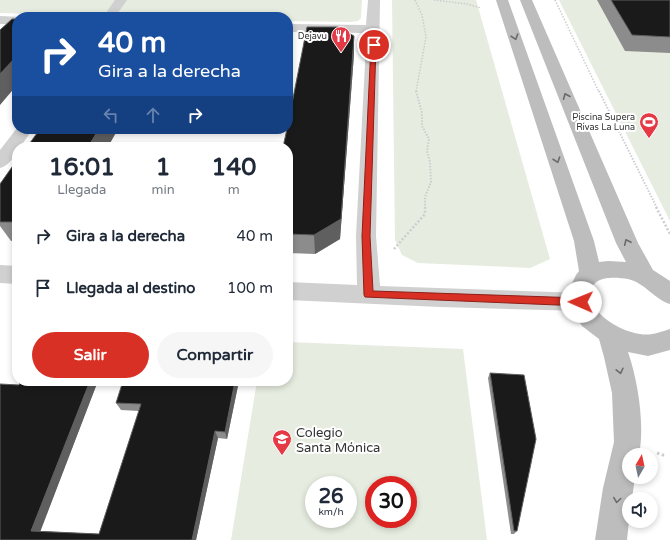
<!DOCTYPE html>
<html lang="es">
<head>
<meta charset="utf-8">
<style>
  body { margin:0; font-family:"Varela Round",sans-serif; background:#f6f6f7; color:#1f2937; height:100vh; display:flex; flex-direction:column; font-size:15px; white-space:nowrap }
  * { box-sizing:border-box; margin:0 }
  p { font-size:13px; color:#747a83 }
  .icon { flex:none; width:22px; height:22px; fill:none; stroke:currentColor; stroke-width:2; stroke-linecap:round; stroke-linejoin:round }
  .map { position:relative; flex:1; overflow:hidden }
  .details { position:absolute; left:12px; top:142px; width:281px; height:244px; display:flex; flex-direction:column; background:#fff; border-radius:16px; box-shadow:0 2px 6px #0003 }
  .details>* { flex:none }
  .guide { position:absolute; left:12px; top:12px; width:281px; height:122px; border-radius:16px; box-shadow:0 2px 6px #0003; background:#1a4fa0; color:#fff; overflow:hidden }
  .needle { width:26px; rotate:9deg }
  .tools { position:absolute; left:622px; top:448px; display:grid; gap:8px }
  .tools a { display:grid; place-items:center; width:36px; height:36px; border-radius:50%; background:#fff; box-shadow:0 2px 6px #0003; font-size:20px }
  .speed { position:absolute; left:305px; top:476px; display:flex; gap:8px; font-size:20px; font-weight:700; text-align:center }
  .speed>* { display:grid; place-content:center; width:52px; height:52px; border-radius:50%; background:#fff; box-shadow:0 2px 6px #0003; line-height:1 }
  .speed small { font-size:10px; font-weight:400 }
  .speed .limit { border:6px solid #d22; background:#fff; color:#111 }
  .pin { position:absolute; display:grid; place-items:center; width:34px; height:34px; color:#fff; margin:-17px; border:2px solid #fff; border-radius:50%; box-shadow:0 1px 4px #0007 }
  .me { position:absolute; width:44px; margin:-22px; rotate:271deg; stroke-linejoin:round; filter:drop-shadow(0 0 3px #0008) }
  .turn { display:flex; align-items:center; gap:14px; height:84px; padding:0 20px; font-size:18px }
  .turn .icon { width:52px; height:52px; stroke-width:2.5 }
  .turn b { display:block; font-size:28px; line-height:34px }
  .lanes { display:flex; align-items:center; height:38px; padding:0 20px; background:#0003; justify-content:center; gap:20px; direction:ltr }
  .lanes .off { opacity:.35 }
  .eta { display:flex; justify-content:space-evenly; align-items:center; height:68px; text-align:center }
  .eta b { font-size:24px; font-weight:700; line-height:28px }
  .button { display:flex; gap:8px; margin-top:auto; padding:8px 20px }
  .button a { flex:1; height:46px; border-radius:24px; background:#d93025; color:#fff; font-size:16px; font-weight:700; line-height:46px; text-align:center }
  .button a+a { background:#f6f6f7; color:#1f2937 }
  ul { padding:0; list-style:none }
  li { display:flex; align-items:center; gap:12px; height:52px; padding:0 20px }
  li div { flex:1 }
  li b { display:block; font-size:15px }
  li em { font-style:normal }
  .map>svg:first-child { display:block }
</style>
</head>
<body>
<div class="map">
<svg width="670" height="540" viewBox="0 0 670 540">
  <rect width="100%" height="100%" fill="#fff"/>
  <g fill="#e6ecdf" fill-rule="evenodd">
    <path d="M0 0H362L361 18 358 21 350 22 288 21V17H141L0 13Z"/>
    <path d="M392 0H476L550 259 530 268 418 263 402 255 395 240Z"/>
    <path d="M559 0H670V221Z"/>
    <path d="M288 342 463 349 487 540H231L257 381H288ZM314 485H348V519H314ZM374 485H408V519H374Z"/>
  </g>
  <g fill="none" stroke-linecap="round" stroke-linejoin="round">
    <g stroke="#cdcdcd" stroke-width="1.5" stroke-dasharray="1.5 1.5" stroke-linecap="butt">
      <path d="M415 0 422 15 426 37 416 92"/>
      <path d="M434 0 467 4 481 8"/>
      <path d="M555 0 599 92"/>
    </g>
    <g stroke="#cdcdcd" stroke-width="2" stroke-dasharray="1.5 1.5" stroke-linecap="butt">
      <path d="M416 91 422 113V126L429 139 427 151 430 162 431 182 425 197V208"/>
      <path d="M599 91 657 208"/>
    </g>
    <g stroke="#cdcdcd" stroke-width="2.5" stroke-dasharray="2 2" stroke-linecap="butt">
      <path d="M656 207 670 234"/>
      <path d="M394 249 425 214V207"/>
    </g>
    <path stroke="#cdcdcd" stroke-width="3" stroke-dasharray="2.5 2.5" stroke-linecap="butt" d="M657 453 666 456"/>
    <g fill="#d0d0d0" fill-rule="evenodd">
      <path d="M115 0H127L115 17H103Z"/>
      <path d="M368 0H380L376 236 380 286 581 293 589 295 593 302 589 309 581 311 440 307 288 300V282L357 285 356 236 366 45 365 33 288 32V24L366 25Z"/>
      <path d="M0 16 21 17H17V24H0Z"/>
      <path d="M17 128 33 129 20 147H17C17 156 8 166 0 168V150Z"/>
      <path d="M0 265 17 266V284L0 283Z"/>
    </g>
    <path fill="#bdbdbd" fill-rule="evenodd" d="M496 0H508L594 241 599 262 608 261 626 262 616 243 520 0H532L638 243 653 270 670 281V304C654 299 645 283 628 279 615 277 591 275 591 294 592 298 592 302 594 306 602 320 624 332 640 334 651 336 660 332 670 329V350L648 356 628 352C638 381 645 425 639 455H629V477H635L632 499H629V521L627 540H595L603 488 614 442 612 393 604 357 599 339 582 326 576 317 569 301V290L576 275 579 271 574 241Z"/>
  </g>
  <g fill="#8c8c8c">
    <path d="M597 0H670V53L625 51Z"/>
    <path d="M354 54 340 239 315 254 288 253V147Z"/>
    <path d="M17 160V241H11L0 226V184Z"/>
    <path d="M490 373 517 531 514 534H511L488 378Z"/>
    <path d="M21 381H92L96 386 40 531 99 534 139 411 121 410 116 403 239 381 227 439 218 438 196 540H0L19 385Z"/>
  </g>
  <g fill="#5f5f5f">
    <path d="M354 36V54L340 239 315 254 314 235Z"/>
    <path d="M17 56V85L0 105V74Z"/>
    <path d="M99 129H118L108 147H88Z"/>
    <path d="M90 381H92L96 386 39 535 31 531Z"/>
    <path d="M235 381H239L227 439 225 432Z"/>
    <path d="M215 431 218 438 196 540H192Z"/>
  </g>
  <g fill="#1a1a1a" stroke="#5f5f5f">
    <path d="M611 0H670V37L632 35Z"/>
    <path d="M12 19H17V56L0 74V30Z"/>
    <path d="M307 27H338L354 36 341 219 314 235 288 234V147H283L287 129H288V124Z"/>
    <path d="M40 129H99L88 147H27Z"/>
    <path d="M17 160V222H0V184Z"/>
    <path d="M490 373 524 375 536 439 517 531H514Z"/>
    <path d="M21 381H90L31 531 99 534 141 404 116 403 123 381H235L225 432 215 431 192 540H0V384L19 385Z"/>
  </g>
  <defs><path id="oneway-chevron" d="M-2-3.5L2.5 0L-2 3.5" fill="none" stroke-width="1.6" stroke-linecap="round" stroke-linejoin="round"/></defs>
  <g stroke="#6a6a6a">
    <use href="#oneway-chevron" transform="translate(515 37) rotate(71)"/>
    <use href="#oneway-chevron" transform="translate(566 96) rotate(-113)"/>
    <use href="#oneway-chevron" transform="translate(557 160) rotate(71)"/>
    <use href="#oneway-chevron" transform="translate(627 242) rotate(-115)"/>
    <use href="#oneway-chevron" transform="translate(620 371) rotate(77)"/>
    <use href="#oneway-chevron" transform="translate(617 500) rotate(98)"/>
  </g>
  <path fill="#d93025" stroke="#8d1f18" d="M371 44 376 45 370 236 373 291 581 298 584 300 586 302 584 305 581 306 365 297 364 295 362 236Z"/>
  <defs>
    <symbol id="restaurant-pin" viewBox="-11 -11 22 30"><path d="M0 17L-7.5 6A9.5 9.5 0 1 1 7.5 6Z" fill="#e63946" stroke="#fff"/><path d="M-5-6h1v4h1v-4h1v4h1v-4h1v5L-1.5 .5V6h-2V.5L-5-1ZM5-6V6H3V1.5H1.5Q1.5-4 5-6Z" fill="#fff"/></symbol>
    <symbol id="stadium-pin" viewBox="-11 -11 22 30"><path d="M0 17L-7.5 6A9.5 9.5 0 1 1 7.5 6Z" fill="#e63946" stroke="#fff"/><path d="M0-5a6.5 5 0 1 0 0 10a6.5 5 0 1 0 0-10ZM-3.5-1.8h7v3.6h-7Z" fill="#fff"/></symbol>
    <symbol id="school-pin" viewBox="-11 -11 22 30"><path d="M0 17L-7.5 6A9.5 9.5 0 1 1 7.5 6Z" fill="#e63946" stroke="#fff"/><path d="M0-5L7-2L0 1L-7-2ZM-4 1L0 2.5L4 1V4Q0 6-4 4Z" fill="#fff"/></symbol>
  </defs>
  <g fill-rule="evenodd">
    <use href="#restaurant-pin" x="330" y="25" width="22" height="30"/>
    <use href="#stadium-pin" x="638" y="111" width="22" height="30"/>
    <use href="#school-pin" x="271" y="428" width="22" height="30"/>
  </g>
  <g text-anchor="middle" stroke-width="4" stroke-linejoin="round" paint-order="stroke">
    <g font-size="9" fill="#333" stroke="#fff" text-anchor="end">
      <text x="327" y="39">Dejavu</text>
      <text x="635" y="120">Piscina Supera<tspan x="635" dy="10">Rivas La Luna</tspan></text>
    </g>
    <g font-size="13" fill="#333" stroke="#fff" text-anchor="start">
      <text x="296" y="437">Colegio<tspan x="296" dy="15">Santa Mónica</tspan></text>
    </g>
  </g>
</svg>
<div class="tools">
<a><svg class="needle" viewBox="-14 -14 28 28"><path d="M0-13l5 13h-10z" fill="#e53935"/><path d="M0 13l5-13h-10z" fill="#747a83"/></svg></a>
<a><svg class="icon" aria-label="sound" viewBox="0 0 24 24"><path d="M4 9h4l5-4v14l-5-4H4zM17 9q2 3 0 6"/></svg></a>
</div>
<div class="speed"><div>26<small>km/h</small></div><div class="limit">30</div></div>
<div class="pin" style="left:374px;top:45px;background:#d93025"><svg class="icon" aria-label="arrive" viewBox="0 0 24 24"><path d="M6 21V4h12l-3 4 3 4H6"/></svg></div>
<svg class="me" style="left:581px;top:302px" viewBox="-20 -20 40 40"><circle r="19" fill="#fff"/><path d="M0-13L10 11 0 6-10 11z" fill="#d93025"/></svg>
<div class="guide">
<div class="turn"><svg class="icon" aria-label="right" viewBox="0 0 24 24"><path d="M7 20v-9h11M14 6l5 5-5 5"/></svg><div><b>40 m</b>Gira a la derecha</div></div>
<div class="lanes"><svg class="icon off" aria-label="left" viewBox="0 0 24 24"><path d="M17 20v-9H6M10 6l-5 5 5 5"/></svg><svg class="icon off" aria-label="ahead" viewBox="0 0 24 24"><path d="M12 20V5M6 11l6-6 6 6"/></svg><svg class="icon" aria-label="right" viewBox="0 0 24 24"><path d="M7 20v-9h11M14 6l5 5-5 5"/></svg></div>
</div>
<section class="details">
<div class="eta">
<div><b>16:01</b><p>Llegada</p></div>
<div><b>1</b><p>min</p></div>
<div><b>140</b><p>m</p></div>
</div>
<ul>
<li><svg class="icon" aria-label="right" viewBox="0 0 24 24"><path d="M7 20v-9h11M14 6l5 5-5 5"/></svg><div><b>Gira a la derecha</b></div><em>40 m</em></li>
<li><svg class="icon" aria-label="arrive" viewBox="0 0 24 24"><path d="M6 21V4h12l-3 4 3 4H6"/></svg><div><b>Llegada al destino</b></div><em>100 m</em></li>
</ul>
<div class="button"><a>Salir</a><a>Compartir</a></div>
</section>
</div>
</body>
</html>
